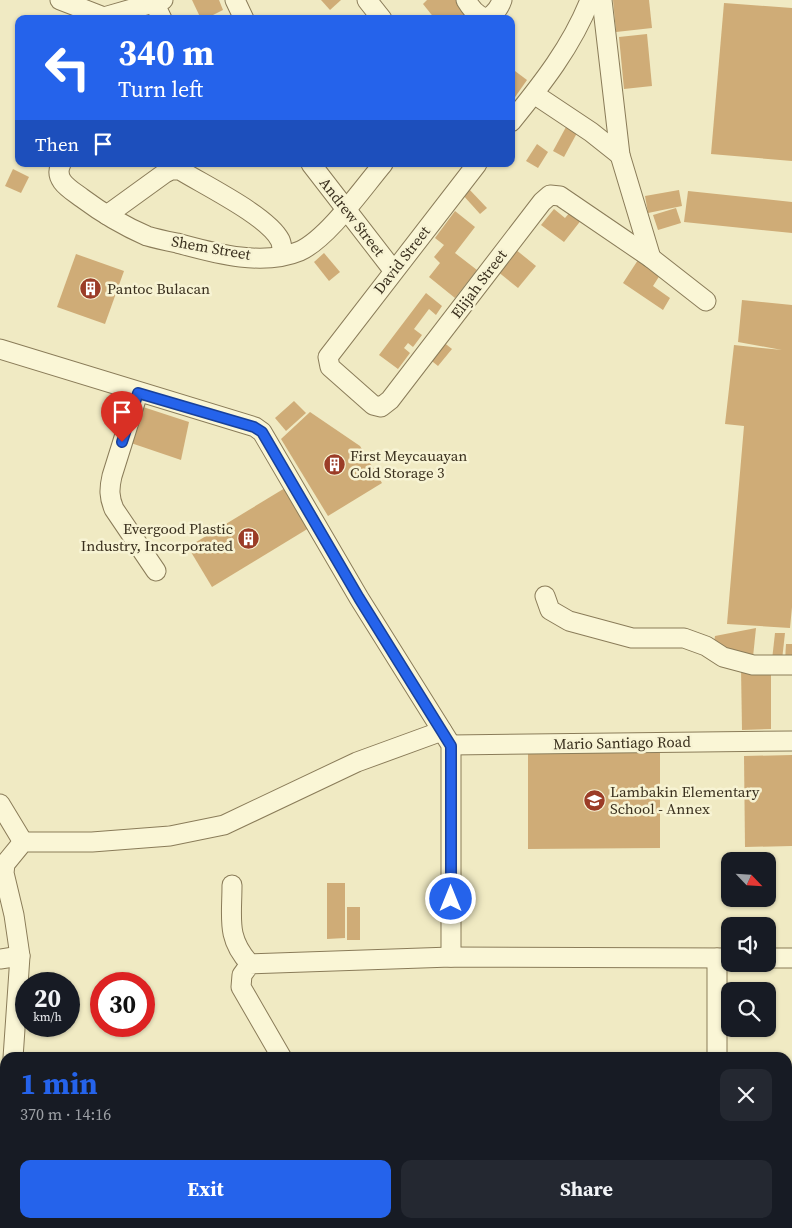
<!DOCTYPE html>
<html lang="en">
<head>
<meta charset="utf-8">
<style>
  body { margin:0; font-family:"Source Serif 4",serif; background:#242831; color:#f1f3f6; height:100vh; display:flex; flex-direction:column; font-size:19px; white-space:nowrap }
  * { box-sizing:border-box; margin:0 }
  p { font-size:16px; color:#9ea1a6 }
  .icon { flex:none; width:28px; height:28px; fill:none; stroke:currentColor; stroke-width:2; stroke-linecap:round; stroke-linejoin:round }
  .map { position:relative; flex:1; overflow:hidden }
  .side { position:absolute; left:0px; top:1052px; width:792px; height:176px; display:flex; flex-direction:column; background:#171b24; border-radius:15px 15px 0 0; box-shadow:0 1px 4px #0004 }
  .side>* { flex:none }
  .top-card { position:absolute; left:15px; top:15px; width:500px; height:152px; border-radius:10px; box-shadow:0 1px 4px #0004; background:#2563eb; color:#fff; overflow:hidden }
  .needle { width:32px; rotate:115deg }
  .controls { position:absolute; left:721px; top:852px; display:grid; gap:10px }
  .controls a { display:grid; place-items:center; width:55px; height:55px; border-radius:10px; background:#171b24; box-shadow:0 1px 4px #0004; font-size:25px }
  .speed { position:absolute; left:15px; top:972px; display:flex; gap:10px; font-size:25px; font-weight:700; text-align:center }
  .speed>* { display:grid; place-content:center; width:65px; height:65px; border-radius:50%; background:#171b24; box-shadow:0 1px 4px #0004; line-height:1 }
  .speed small { font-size:12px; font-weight:400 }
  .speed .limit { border:8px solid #d22; background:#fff; color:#111 }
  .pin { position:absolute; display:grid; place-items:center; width:42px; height:42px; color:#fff; margin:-51px -21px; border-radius:50% 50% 50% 0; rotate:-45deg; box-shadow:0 0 5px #0007 }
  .pin .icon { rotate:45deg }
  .me { position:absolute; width:55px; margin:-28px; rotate:0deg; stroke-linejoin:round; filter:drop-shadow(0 0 4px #0008) }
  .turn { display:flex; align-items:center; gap:18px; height:105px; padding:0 20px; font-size:22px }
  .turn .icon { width:65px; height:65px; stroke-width:2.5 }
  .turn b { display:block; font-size:35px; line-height:42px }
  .then { display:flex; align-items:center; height:48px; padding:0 20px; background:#0003; gap:10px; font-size:19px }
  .round { display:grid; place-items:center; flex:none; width:52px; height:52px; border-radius:10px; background:#242831 }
  .head { display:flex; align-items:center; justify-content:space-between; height:85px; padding:0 20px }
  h1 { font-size:30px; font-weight:700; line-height:38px; color:#2563eb }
  .button { display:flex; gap:10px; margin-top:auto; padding:10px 20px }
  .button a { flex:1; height:58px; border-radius:10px; background:#2563eb; color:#fff; font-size:20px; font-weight:700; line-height:58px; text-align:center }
  .button a+a { background:#242831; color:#f1f3f6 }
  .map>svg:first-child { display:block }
</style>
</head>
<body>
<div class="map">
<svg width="792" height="1228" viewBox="0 0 792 1228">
  <rect width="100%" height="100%" fill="#f0eac3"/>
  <g fill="#cfac77">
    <path d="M192 0H219L223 10 205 19H201Z"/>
    <path d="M321 0H341L330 10Z"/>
    <path d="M427 0H457L473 19H435L423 4Z"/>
    <path d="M613 0H649L652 28 616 32Z"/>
    <path d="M724 3 792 8V161L711 154Z"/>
    <path d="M647 34 652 86 624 89 619 37Z"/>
    <path d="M511 68 527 80 513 100 511 99Z"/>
    <path d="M566 127 577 133 564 157 553 151Z"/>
    <path d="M537 144 548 152 538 168 526 161Z"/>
    <path d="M13 169 29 177 21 193 5 186Z"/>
    <path d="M468 188 487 208 480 214 462 194Z"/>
    <path d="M679 190 682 206 648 213 645 196Z"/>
    <path d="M688 191 792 202V233L684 222Z"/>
    <path d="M676 208 681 223 658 230 653 215Z"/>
    <path d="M554 209 565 218 571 211 582 219 564 242 541 225Z"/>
    <path d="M455 211 475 227 455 253 477 270 455 298 429 277 440 263 434 257 444 245 435 238Z"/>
    <path d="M515 249 536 266 518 288 497 271Z"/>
    <path d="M324 253 340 272 329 281 314 262Z"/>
    <path d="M76 254 124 271 105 324 57 307Z"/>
    <path d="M638 260 660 275 653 286 670 298 663 310 623 283Z"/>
    <path d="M426 293 442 306 436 315 429 309 414 329 422 335 413 347 408 343 404 348 410 353 398 369 379 355Z"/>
    <path d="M742 300 792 305V607L790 628 727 624 744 426 725 424 734 345 782 350 738 342Z"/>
    <path d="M442 341 452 349 438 366 428 358Z"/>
    <path d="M294 401 306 413 286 431 275 418Z"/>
    <path d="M140 406 189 422 181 460 128 442Z"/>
    <path d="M310 412 360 446 382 483 328 516 281 439Z"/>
    <path d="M285 488 309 528 212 587 188 547Z"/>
    <path d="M756 628 753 657 713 648 715 636Z"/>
    <path d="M775 633H785L782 660H772Z"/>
    <path d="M786 644H792V660L785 661Z"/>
    <path d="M771 667V729L742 730 741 668Z"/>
    <path d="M528 753H660V848L528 849Z"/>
    <path d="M792 755V846L745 847 744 756Z"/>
    <path d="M327 883H345V938L327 939Z"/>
    <rect x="347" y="907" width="13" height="33"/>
    <path d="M788 1214H792V1228H783V1224H788Z"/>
    <rect x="726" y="1224" width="24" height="4"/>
  </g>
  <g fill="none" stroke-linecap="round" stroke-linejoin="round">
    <defs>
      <g id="minor">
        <path d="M60 0 104 17 163 0"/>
        <path d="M153 0 162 19"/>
        <path d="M235 0 244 19"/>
        <path d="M367 0 382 19"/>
        <path d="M466 0C469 5 474 12 479 15 489 23 499 9 502 0"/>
        <path d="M602 0 620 155 651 258"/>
        <path d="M534 94 591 132 620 155"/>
        <path d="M511 122C542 84 572 46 590 0"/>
        <path d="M61 164C53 180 70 189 82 198 102 213 124 226 147 236 157 239 167 241 177 243 214 253 262 267 300 251 328 238 362 189 383 164"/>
        <path d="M311 164 393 270"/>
        <path d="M477 164 328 357 330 367 373 405 381 407 390 400 542 202 550 195 560 196 651 258 706 301"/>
        <path d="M107 215 165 173 171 170H180C204 185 268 216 280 240 282 244 282 250 283 255"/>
        <path d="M0 349 255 427 262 432 359 598 451 745V957"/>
        <path d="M138 393 112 476C109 489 109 497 114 509L156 571"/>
        <path d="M545 596 550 610 569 621 632 638H684L706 646 723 657 753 665H792"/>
        <path d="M451 745 792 741"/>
        <path d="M0 804 23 842"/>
        <path d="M232 885C232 919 226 938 250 964"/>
        <path d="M768 958H792"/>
        <path d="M0 959 20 956"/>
        <path d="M13 1058 20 956 14 915 4 873 5 864 23 842H92L170 836 224 825 357 762 442 731"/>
        <path d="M282 1058 241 987 242 975 250 964 451 957 730 958"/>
        <path d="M717 1058V958"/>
        <path d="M788 1192H792"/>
        <path d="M110 1224 111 1228"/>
        <path d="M377 1224 380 1228"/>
        <path d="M716 1224V1228"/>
      </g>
    </defs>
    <use href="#minor" stroke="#8a7c59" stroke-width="21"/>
    <use href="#minor" stroke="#faf6d6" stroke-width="19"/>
  </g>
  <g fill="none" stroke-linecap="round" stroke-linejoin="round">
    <defs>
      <path id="route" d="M122 442 138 393 254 427 262 432 359 598 451 746V899"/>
    </defs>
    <use href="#route" stroke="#184099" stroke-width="12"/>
    <use href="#route" stroke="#2563eb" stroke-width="9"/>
  </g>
  <defs>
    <symbol id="building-disc" viewBox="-11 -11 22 22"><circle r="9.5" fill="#9b3c27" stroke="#f7f3d3"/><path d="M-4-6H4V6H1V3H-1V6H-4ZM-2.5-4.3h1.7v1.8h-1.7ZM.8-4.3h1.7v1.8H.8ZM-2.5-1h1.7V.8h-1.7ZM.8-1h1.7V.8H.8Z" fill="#fff"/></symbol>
    <symbol id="school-disc" viewBox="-11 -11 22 22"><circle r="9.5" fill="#9b3c27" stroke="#f7f3d3"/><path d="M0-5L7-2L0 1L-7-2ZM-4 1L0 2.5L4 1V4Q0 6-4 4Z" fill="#fff"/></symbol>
  </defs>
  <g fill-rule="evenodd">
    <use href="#building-disc" x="78" y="276" width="25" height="25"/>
    <use href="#building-disc" x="322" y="452" width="25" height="25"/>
    <use href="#building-disc" x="236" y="526" width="25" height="25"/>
    <use href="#school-disc" x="582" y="788" width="25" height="25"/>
  </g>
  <g text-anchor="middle" stroke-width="5" stroke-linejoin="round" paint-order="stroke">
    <g font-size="15" fill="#3a301e" stroke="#f7f3d3">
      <text transform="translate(352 217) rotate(52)" y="5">Andrew Street</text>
      <text transform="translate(211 248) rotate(10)" y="5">Shem Street</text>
      <text transform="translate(402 260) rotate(-52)" y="5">David Street</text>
      <text transform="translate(479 284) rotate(-53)" y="5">Elijah Street</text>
      <text transform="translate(622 743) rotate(-1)" y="5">Mario Santiago Road</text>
    </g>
    <g font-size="15" fill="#3a301e" stroke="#f7f3d3" text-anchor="start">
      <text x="107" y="294">Pantoc Bulacan</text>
      <text x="350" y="461">First Meycauayan<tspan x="350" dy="17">Cold Storage 3</tspan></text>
      <text x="233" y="534" text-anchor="end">Evergood Plastic<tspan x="233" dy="17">Industry, Incorporated</tspan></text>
      <text x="610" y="797">Lambakin Elementary<tspan x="610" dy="17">School - Annex</tspan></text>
    </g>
  </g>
</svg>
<div class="controls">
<a><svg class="needle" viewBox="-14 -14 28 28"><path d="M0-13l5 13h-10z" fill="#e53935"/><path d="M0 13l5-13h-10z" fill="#9ea1a6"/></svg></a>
<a><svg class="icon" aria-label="sound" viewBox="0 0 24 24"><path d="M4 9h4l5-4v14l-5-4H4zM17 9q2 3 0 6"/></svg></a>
<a><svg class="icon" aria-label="search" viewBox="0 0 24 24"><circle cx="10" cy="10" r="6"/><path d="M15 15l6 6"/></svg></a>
</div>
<div class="speed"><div>20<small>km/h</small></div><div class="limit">30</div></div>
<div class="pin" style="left:122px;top:442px;background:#d93025"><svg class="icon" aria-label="arrive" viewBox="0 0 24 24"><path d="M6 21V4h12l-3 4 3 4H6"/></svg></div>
<svg class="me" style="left:451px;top:899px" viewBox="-20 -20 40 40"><circle r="17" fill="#2563eb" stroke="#fff" stroke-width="3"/><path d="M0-11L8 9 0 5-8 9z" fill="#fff"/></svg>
<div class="top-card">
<div class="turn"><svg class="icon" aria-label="left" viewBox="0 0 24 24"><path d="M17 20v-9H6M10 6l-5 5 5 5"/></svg><div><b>340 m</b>Turn left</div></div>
<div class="then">Then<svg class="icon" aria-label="arrive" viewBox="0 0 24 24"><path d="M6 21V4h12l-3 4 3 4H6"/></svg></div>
</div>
<section class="side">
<div class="head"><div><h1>1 min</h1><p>370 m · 14:16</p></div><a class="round"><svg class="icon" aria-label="close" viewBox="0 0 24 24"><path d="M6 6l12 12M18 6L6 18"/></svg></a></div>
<div class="button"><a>Exit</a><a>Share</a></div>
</section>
</div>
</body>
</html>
